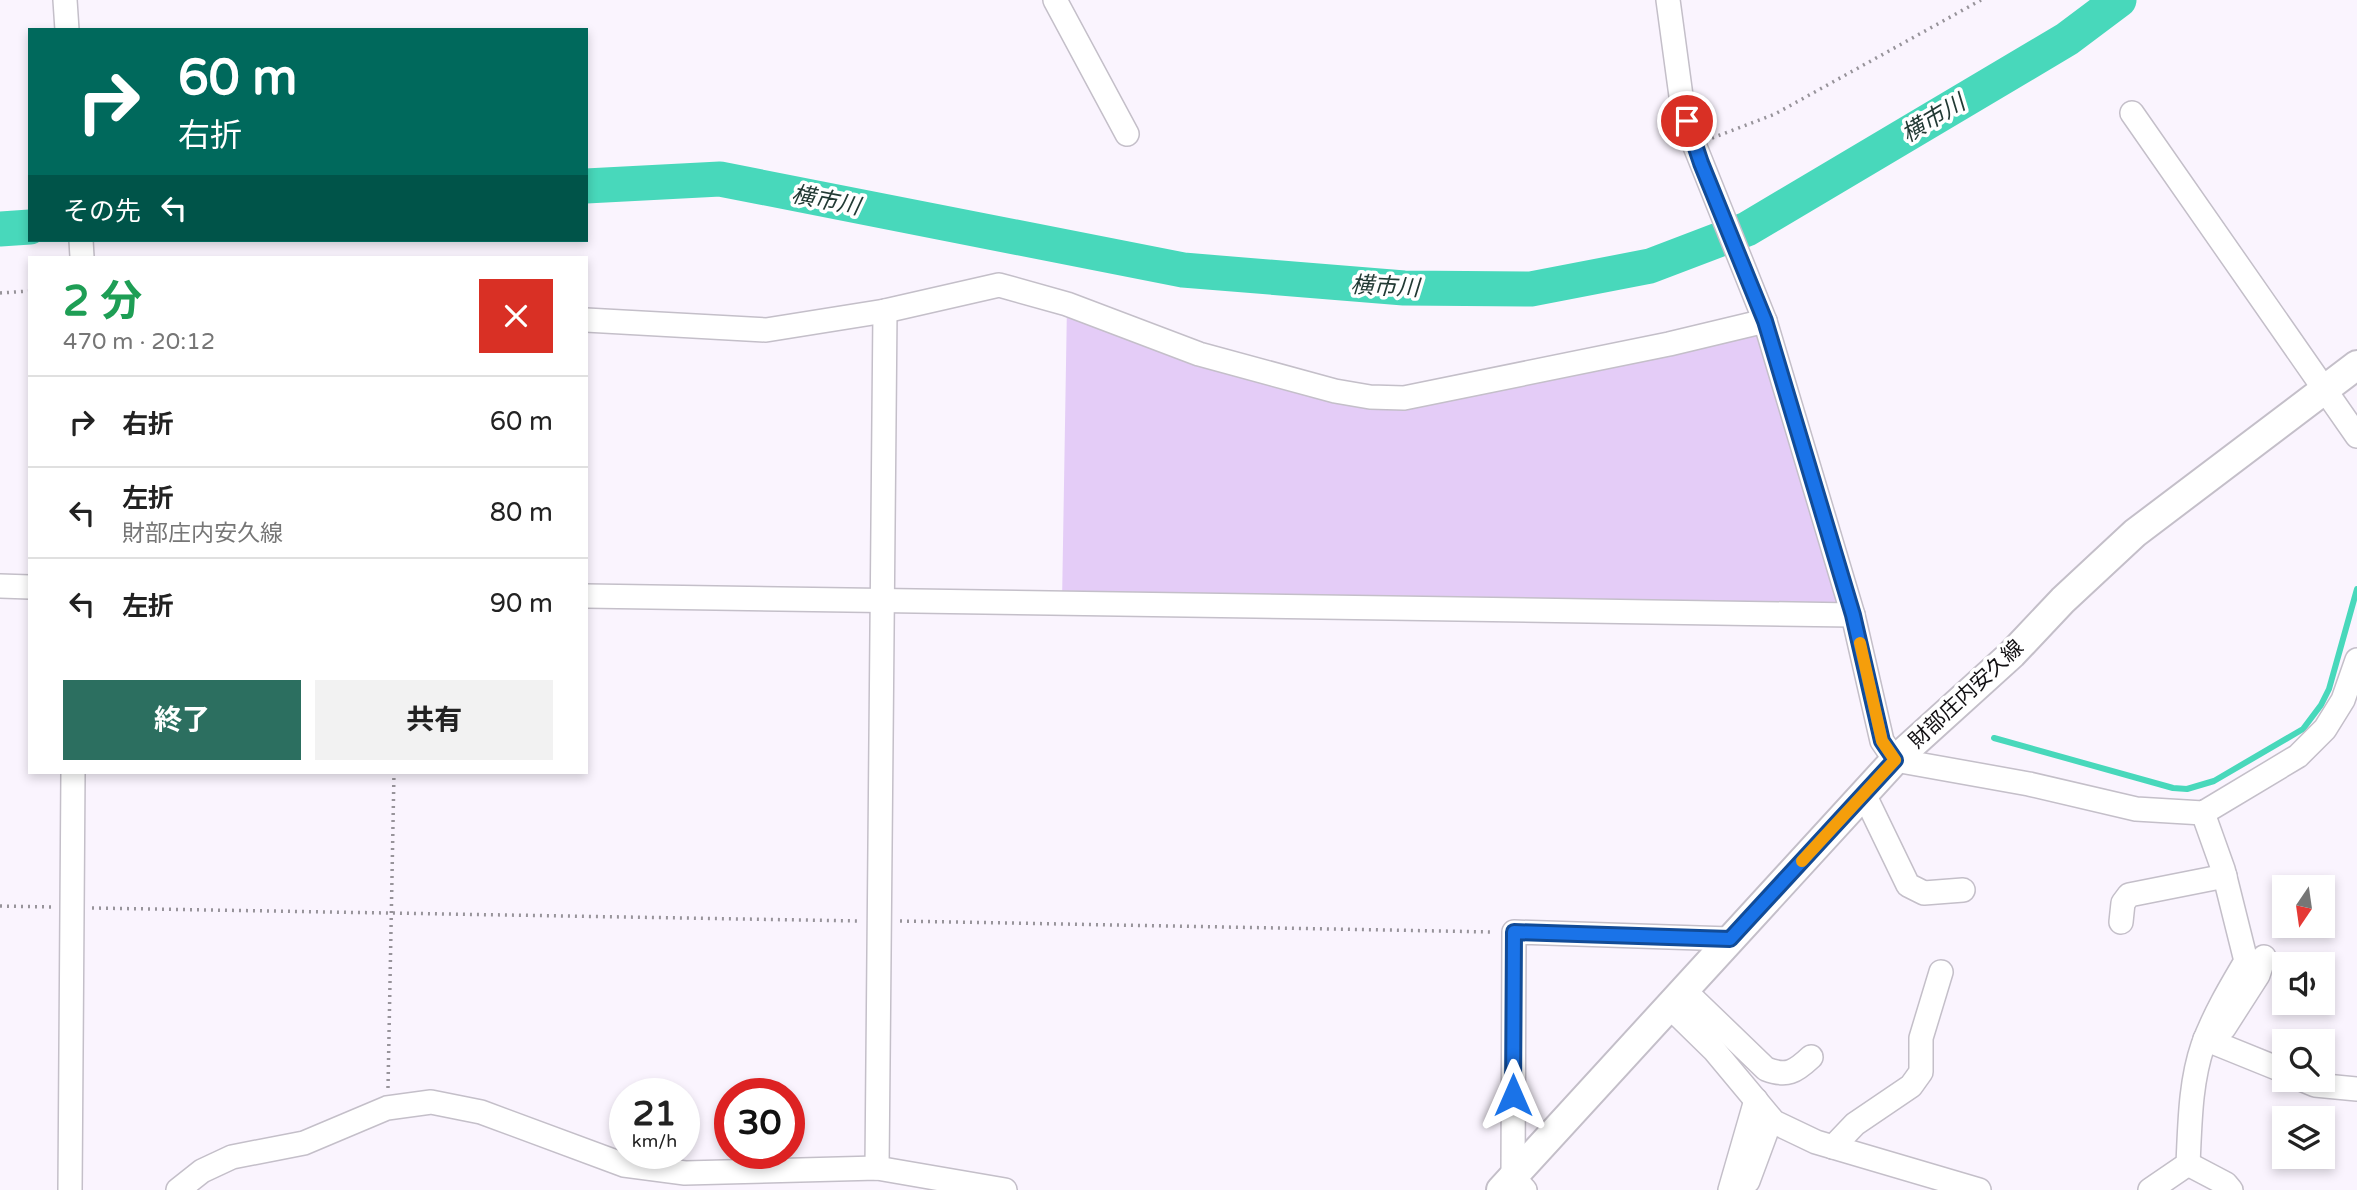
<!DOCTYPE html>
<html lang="ja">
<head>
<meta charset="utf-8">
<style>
  body { margin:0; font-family:"Varela Round","Noto Sans JP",sans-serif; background:#f2f2f2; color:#222; height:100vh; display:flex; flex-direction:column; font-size:26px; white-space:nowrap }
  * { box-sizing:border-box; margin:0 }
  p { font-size:23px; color:#767676 }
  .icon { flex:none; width:38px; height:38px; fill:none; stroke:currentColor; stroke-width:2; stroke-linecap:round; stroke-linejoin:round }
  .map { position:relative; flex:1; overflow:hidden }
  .drawer { position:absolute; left:28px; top:256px; width:560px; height:518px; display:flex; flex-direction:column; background:#fff; border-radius:0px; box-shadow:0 4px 10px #0003 }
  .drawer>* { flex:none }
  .hud { position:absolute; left:28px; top:28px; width:560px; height:214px; border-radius:0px; box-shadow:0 4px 10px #0003; background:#00695c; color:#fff; overflow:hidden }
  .needle { width:46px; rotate:193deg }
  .tools { position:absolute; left:2272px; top:875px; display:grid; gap:14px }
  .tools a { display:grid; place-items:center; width:63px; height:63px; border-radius:0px; background:#fff; box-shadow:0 4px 10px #0003; font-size:35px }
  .speed { position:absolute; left:609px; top:1078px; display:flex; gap:14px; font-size:35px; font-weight:700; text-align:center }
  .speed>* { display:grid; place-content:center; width:91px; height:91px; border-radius:50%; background:#fff; box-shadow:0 4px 10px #0003; line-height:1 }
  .speed small { font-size:18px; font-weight:400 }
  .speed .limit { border:10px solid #d22; background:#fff; color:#111 }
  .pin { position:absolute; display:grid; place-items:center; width:60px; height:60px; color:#fff; margin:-30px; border:4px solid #fff; border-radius:50%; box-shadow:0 2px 7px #0007 }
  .me { position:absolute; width:77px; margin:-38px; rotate:0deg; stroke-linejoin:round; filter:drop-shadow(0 0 5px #0008) }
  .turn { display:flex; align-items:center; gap:24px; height:147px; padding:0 35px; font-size:32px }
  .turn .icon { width:91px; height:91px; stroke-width:2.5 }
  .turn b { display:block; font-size:49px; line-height:60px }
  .then { display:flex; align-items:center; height:66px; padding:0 35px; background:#0003; gap:14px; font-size:26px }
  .round { display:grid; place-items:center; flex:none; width:74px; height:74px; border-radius:0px; background:#f2f2f2 }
  .summary { display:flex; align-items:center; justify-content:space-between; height:119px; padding:0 35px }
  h1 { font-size:42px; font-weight:700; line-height:52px; color:#1e9e55 }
  .primary-button { display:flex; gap:14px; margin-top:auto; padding:14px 35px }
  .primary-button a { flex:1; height:80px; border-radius:0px; background:#2c6f60; color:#fff; font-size:28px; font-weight:700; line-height:80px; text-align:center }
  .primary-button a+a { background:#f2f2f2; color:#222 }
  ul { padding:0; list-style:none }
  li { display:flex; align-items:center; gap:21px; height:91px; padding:0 35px; border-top:2px solid #e0e0e0 }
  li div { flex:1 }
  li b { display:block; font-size:26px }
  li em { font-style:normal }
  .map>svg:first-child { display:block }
</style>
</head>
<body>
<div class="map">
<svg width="2357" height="1190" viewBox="0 0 2357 1190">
  <rect width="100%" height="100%" fill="#faf4fe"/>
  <path fill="#e4ccf7" d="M1067 304 1370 397 1765 321 1853 615 1062 604Z"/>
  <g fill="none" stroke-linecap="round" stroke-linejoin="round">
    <path stroke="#48d8bb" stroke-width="6" d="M1994 738 2173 788 2187 789 2214 781 2303 729 2321 705 2329 689 2357 589"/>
    <g stroke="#48d8bb" stroke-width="35">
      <path d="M586 186 720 179 1183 270 1404 288 1531 289 1650 266 1747 229 2067 39 2119 0"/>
      <path d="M0 229 30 227"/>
    </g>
    <defs>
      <g id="minor">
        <path d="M65 0 67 30"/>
        <path d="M1055 0 1127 134"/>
        <path d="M1668 0 1681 96 1694 144 1765 321 1853 615 1882 741 1895 760 2029 784 2136 809 2203 813 2298 756 2325 729 2343 700 2357 660"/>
        <path d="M2132 113 2357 436"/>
        <path d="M81 240 82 257"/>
        <path d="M586 320 766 330 885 311 999 285 1067 304 1199 354 1335 391 1370 397 1404 398 1669 344 1765 321"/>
        <path d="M0 586 30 587"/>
        <path d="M586 596 1853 615"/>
        <path d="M1864 794 1908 885 1924 893 1963 890"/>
        <path d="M2121 922 2123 903 2129 895 2225 876"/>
        <path d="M1684 990 1766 1069C1787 1077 1795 1072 1811 1057"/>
        <path d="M1669 1006 1714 1050 1774 1122 1816 1142 1979 1190"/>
        <path d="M2224 1028 2258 975 2264 957"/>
        <path d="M2205 1039 2284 1071"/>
        <path d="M2303 1080 2315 1085 2357 1089"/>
        <path d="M1833 1147 1855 1124 1911 1086 1921 1072V1038L1941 972"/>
        <path d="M2188 1164 2226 1184 2231 1190"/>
        <path d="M877 1168 885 311"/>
        <path d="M1748 1181 1771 1119"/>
        <path d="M70 1190 73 772"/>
        <path d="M178 1190 202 1171 232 1157 304 1143 387 1108 431 1102 481 1112 624 1165 685 1173 877 1168 1005 1190"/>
        <path d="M1525 1190 1513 1177 1514 932 1730 939"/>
        <path d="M1730 1190 1756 1100"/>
        <path d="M2150 1190 2188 1164C2190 1124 2190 1083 2203 1045 2214 1015 2230 988 2246 961L2223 869 2203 813"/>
      </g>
      <path id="major" d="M1501 1190 1895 760 2012 654 2063 600 2135 533 2357 365"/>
    </defs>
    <use href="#minor" stroke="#c4bfc9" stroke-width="26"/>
    <use href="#major" stroke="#c4bfc9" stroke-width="32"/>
    <g stroke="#97939a" stroke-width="3.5" stroke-dasharray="2 5" stroke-linecap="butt">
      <path d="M1712 138 1775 114 1981 0"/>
      <path d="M0 293 30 291"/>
      <path d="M0 906 53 907"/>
      <path d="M92 908 861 921"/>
      <path d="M900 921 1494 932"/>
      <path d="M388 1088 394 772"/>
    </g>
    <use href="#minor" stroke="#fff" stroke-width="23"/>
    <use href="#major" stroke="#fff" stroke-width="28"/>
  </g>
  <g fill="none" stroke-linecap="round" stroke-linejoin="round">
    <defs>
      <path id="route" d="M1513 1095 1514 932 1730 939 1895 760 1882 741 1853 615 1765 321 1701 163 1687 121"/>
    </defs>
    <use href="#route" stroke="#114b97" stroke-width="18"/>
    <use href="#route" stroke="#1a73e8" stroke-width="12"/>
    <path stroke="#f59e0b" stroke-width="12" d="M1802 861 1895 760 1882 741 1860 643"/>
  </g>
  <g text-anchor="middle" stroke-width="7" stroke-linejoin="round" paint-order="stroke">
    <g font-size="21" fill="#121013" stroke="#fff">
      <text transform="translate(1966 694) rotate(-43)" y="7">財部庄内安久線</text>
    </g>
    <g font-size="23" font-style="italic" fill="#223a34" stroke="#fff">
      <text transform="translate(1933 118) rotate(-31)" y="8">横市川</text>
      <text transform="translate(826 200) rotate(11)" y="8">横市川</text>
      <text transform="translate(1385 286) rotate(3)" y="8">横市川</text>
    </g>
  </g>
</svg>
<div class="tools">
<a><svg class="needle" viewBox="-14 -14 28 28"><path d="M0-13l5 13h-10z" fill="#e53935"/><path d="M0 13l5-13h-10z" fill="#767676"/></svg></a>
<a><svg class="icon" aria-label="sound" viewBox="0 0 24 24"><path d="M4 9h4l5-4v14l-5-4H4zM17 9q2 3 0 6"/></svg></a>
<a><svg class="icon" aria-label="search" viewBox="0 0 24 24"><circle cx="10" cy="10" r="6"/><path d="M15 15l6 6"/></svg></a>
<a><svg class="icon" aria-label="layers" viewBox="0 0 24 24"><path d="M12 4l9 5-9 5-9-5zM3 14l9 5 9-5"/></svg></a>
</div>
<div class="speed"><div>21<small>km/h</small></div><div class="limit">30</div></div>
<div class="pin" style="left:1687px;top:121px;background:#d93025"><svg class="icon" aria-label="arrive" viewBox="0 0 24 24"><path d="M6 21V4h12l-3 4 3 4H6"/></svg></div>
<svg class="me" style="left:1513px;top:1095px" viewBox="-20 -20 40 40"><path d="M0-17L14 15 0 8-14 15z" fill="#1a73e8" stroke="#fff" stroke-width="4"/></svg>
<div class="hud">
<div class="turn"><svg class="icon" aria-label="right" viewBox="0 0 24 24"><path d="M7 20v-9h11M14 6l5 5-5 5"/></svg><div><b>60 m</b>右折</div></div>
<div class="then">その先<svg class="icon" aria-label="left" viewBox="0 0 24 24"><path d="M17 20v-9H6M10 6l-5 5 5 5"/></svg></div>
</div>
<section class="drawer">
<div class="summary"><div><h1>2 分</h1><p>470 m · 20:12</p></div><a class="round" style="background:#d93025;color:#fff"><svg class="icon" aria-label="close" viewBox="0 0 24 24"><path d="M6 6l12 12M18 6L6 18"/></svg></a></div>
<ul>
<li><svg class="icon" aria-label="right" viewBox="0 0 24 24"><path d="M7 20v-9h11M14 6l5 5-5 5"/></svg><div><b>右折</b></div><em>60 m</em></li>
<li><svg class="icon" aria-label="left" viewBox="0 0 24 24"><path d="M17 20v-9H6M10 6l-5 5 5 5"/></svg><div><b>左折</b><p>財部庄内安久線</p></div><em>80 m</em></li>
<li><svg class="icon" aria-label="left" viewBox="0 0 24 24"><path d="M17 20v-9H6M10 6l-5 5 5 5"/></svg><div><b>左折</b></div><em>90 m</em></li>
</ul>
<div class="primary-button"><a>終了</a><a>共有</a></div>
</section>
</div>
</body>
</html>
